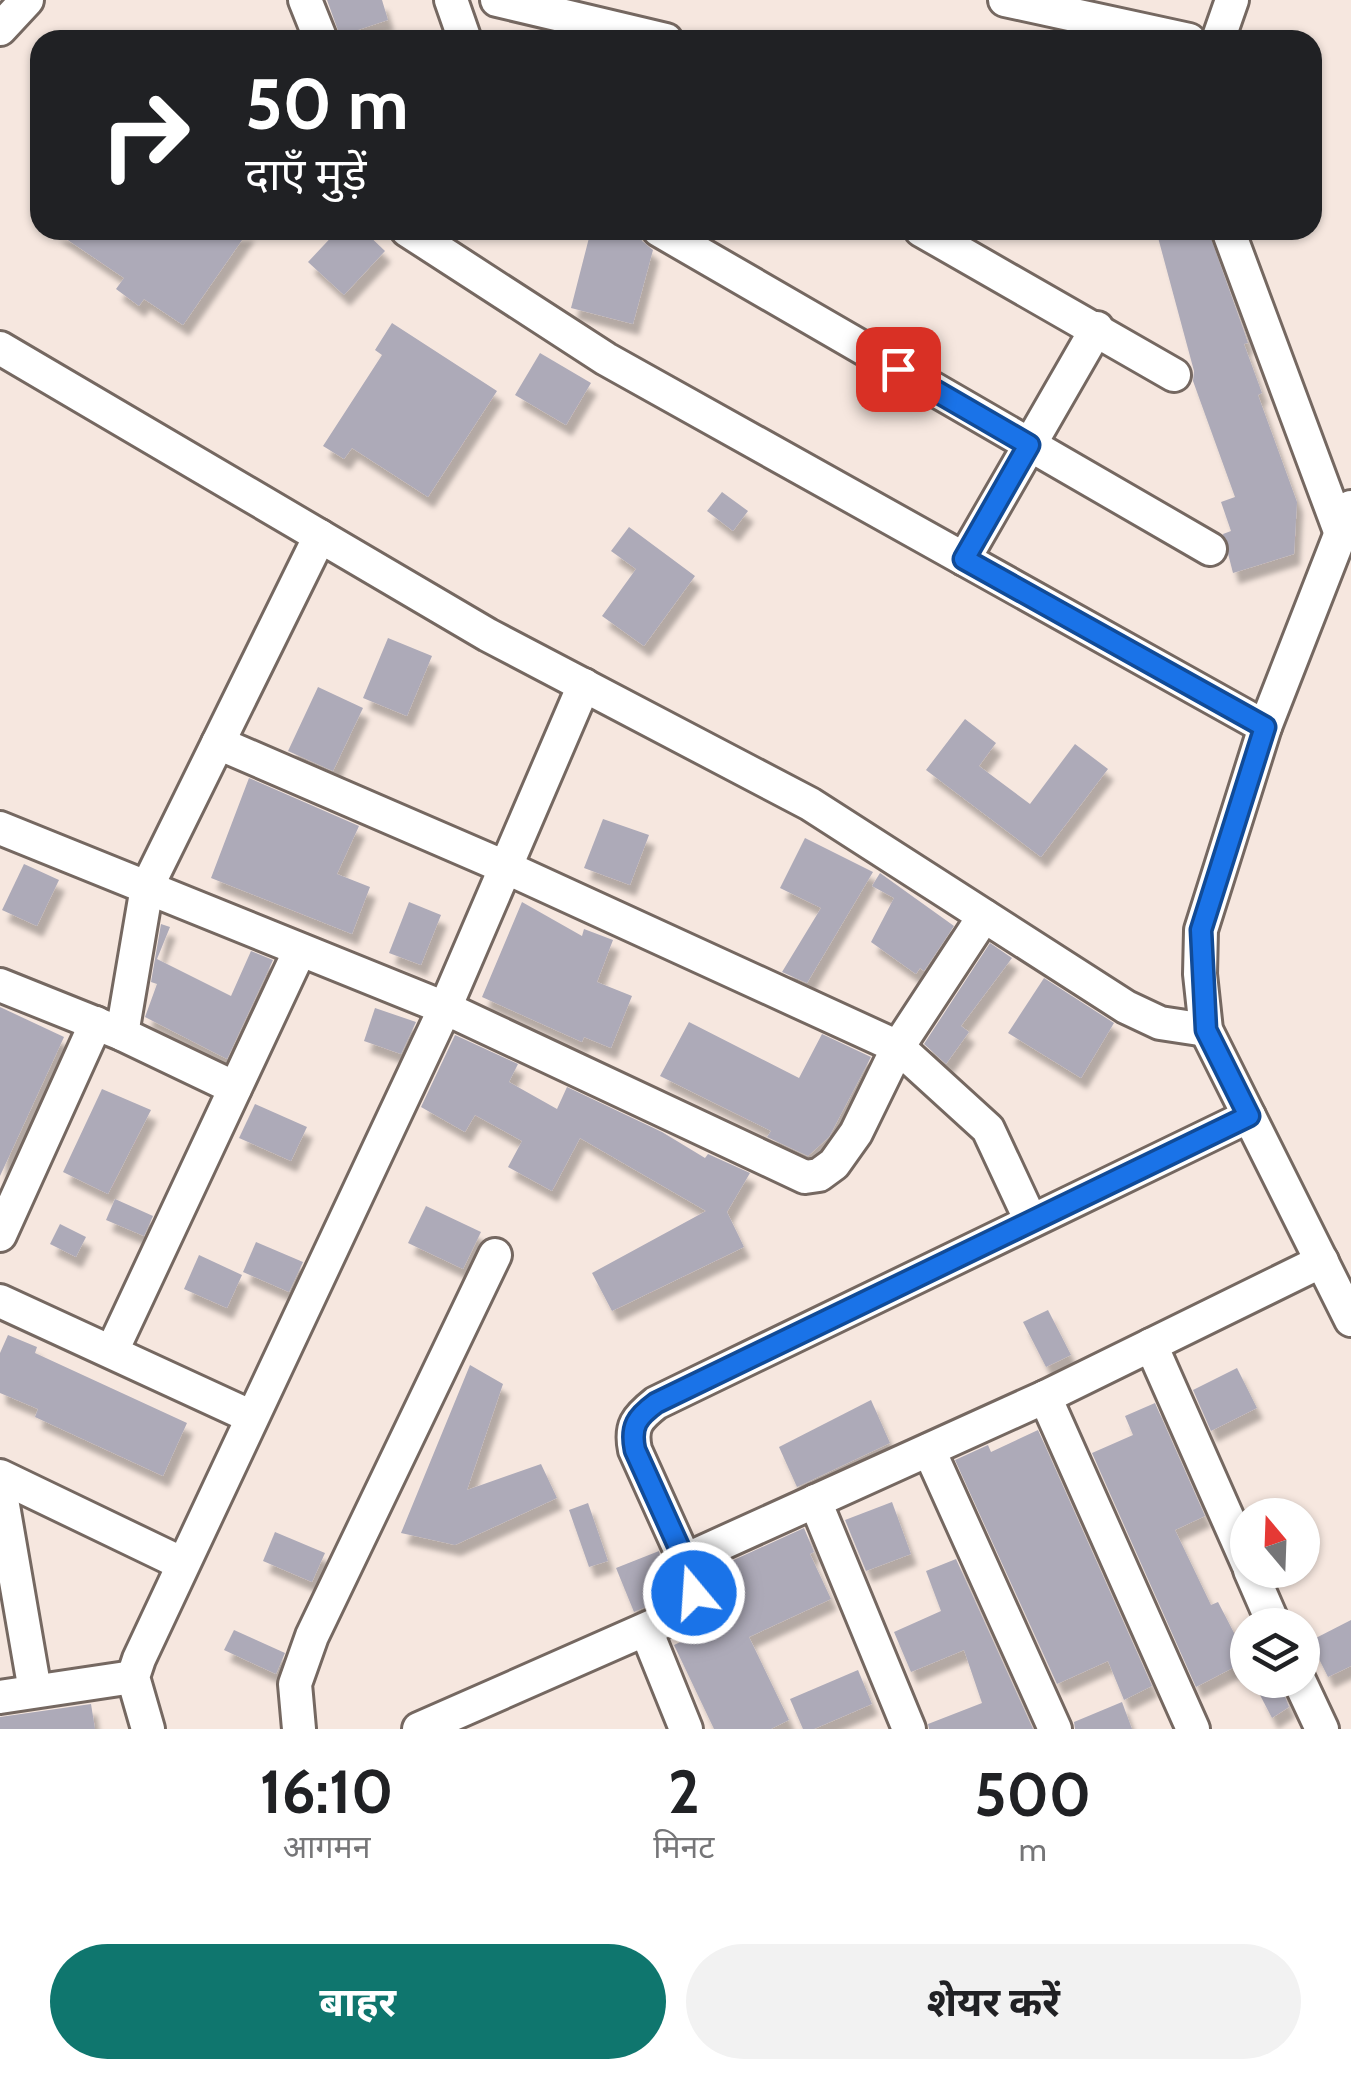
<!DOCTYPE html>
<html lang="hi">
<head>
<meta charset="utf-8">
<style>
  body { margin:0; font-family:Cabin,"Noto Sans Devanagari",sans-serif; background:#f2f2f2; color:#202124; height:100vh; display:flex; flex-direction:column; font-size:38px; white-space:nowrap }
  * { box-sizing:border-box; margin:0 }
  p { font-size:32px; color:#757577 }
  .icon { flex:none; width:55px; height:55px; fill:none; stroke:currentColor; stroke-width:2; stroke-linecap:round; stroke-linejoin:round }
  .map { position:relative; height:1729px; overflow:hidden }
  .sheet { display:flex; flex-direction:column; background:#fff; flex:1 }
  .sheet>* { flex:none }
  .guide { position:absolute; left:30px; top:30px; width:1292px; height:210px; border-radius:30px; box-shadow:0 2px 8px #0004; background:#202124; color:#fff; overflow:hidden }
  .needle { width:65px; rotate:341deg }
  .controls { position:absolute; left:1230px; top:1498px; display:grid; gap:20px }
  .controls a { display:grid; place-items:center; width:90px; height:90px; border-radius:50%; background:#fff; box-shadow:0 2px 8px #0004; font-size:50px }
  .pin { position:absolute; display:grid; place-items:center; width:85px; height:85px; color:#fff; margin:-42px; border-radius:20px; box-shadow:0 5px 15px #0006 }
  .me { position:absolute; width:110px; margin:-55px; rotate:342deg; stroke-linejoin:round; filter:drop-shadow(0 0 8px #0008) }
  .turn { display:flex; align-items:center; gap:35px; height:210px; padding:0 50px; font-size:45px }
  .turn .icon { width:130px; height:130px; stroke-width:2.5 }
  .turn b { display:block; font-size:70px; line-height:85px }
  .eta { display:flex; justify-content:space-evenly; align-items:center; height:170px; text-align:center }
  .eta b { font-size:60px; font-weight:700; line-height:70px }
  .action { display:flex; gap:20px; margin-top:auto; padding:20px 50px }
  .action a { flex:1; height:115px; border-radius:60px; background:#0f766e; color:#fff; font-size:40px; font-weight:700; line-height:115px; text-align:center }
  .action a+a { background:#f2f2f2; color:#202124 }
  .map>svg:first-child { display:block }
</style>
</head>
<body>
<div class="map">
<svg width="1351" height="1729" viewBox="0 0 1351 1729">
  <defs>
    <filter id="shadow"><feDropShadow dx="6" dy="11" stdDeviation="2.5" flood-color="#0004"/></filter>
  </defs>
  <rect width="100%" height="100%" fill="#f6e7df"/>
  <g fill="#adaab8" filter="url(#shadow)">
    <path d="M327 0H382L388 20 340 36Z"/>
    <path d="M53 230H249L183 325 144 299 139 306 116 289 124 278Z"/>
    <path d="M338 230H363L385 251 344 295 308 262Z"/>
    <path d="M591 230H639L642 241 653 250 633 324 571 308Z"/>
    <path d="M1156 230H1208L1245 334 1248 343 1244 344 1262 393 1258 395 1297 502 1294 554 1233 573 1223 534 1231 531 1221 502 1235 497 1193 381 1194 371Z"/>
    <path d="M392 323 497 391 428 497 352 448 344 459 323 446 382 355 375 350Z"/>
    <path d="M540 353 591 383 566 425 515 395Z"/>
    <path d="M722 492 748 511 733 531 707 511Z"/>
    <path d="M629 527 695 576 644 646 602 616 636 569 611 551Z"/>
    <path d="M388 638 432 656 407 716 363 698Z"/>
    <path d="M318 687 363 708 333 771 288 751Z"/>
    <path d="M965 719 996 743 979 766 1030 804 1075 744 1108 769 1041 857 926 770Z"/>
    <path d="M249 778 359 826 337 874 370 887 352 934 211 878Z"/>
    <path d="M603 819 649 835 630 885 584 868Z"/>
    <path d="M805 838 873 872 807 983 782 972 821 908 780 888Z"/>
    <path d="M24 864 59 880 37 926 2 910Z"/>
    <path d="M880 873 954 926 924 971 920 968 916 974 871 942 894 898 872 886Z"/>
    <path d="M409 902 441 915 421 965 389 953Z"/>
    <path d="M522 902 582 936 584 929 613 940 597 982 632 996 611 1048 584 1037 582 1042 482 997Z"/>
    <path d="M161 924 170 927 157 959 231 996 251 951 273 960 227 1059 145 1017 157 984 151 982Z"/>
    <path d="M990 943 1012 958 961 1026 969 1032 946 1064 924 1044Z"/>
    <path d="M1044 978 1114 1023 1081 1078 1008 1033Z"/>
    <path d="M0 1007 64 1037 0 1176Z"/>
    <path d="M375 1008 416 1022 401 1054 364 1041Z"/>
    <path d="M689 1022 799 1078 822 1034 871 1057 829 1137 808 1156 767 1137 771 1131 660 1076Z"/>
    <path d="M455 1035 518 1064 509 1082 557 1109 567 1087 662 1132 705 1158 708 1154 750 1173 727 1212 744 1247 612 1311 592 1273 706 1211 580 1138 552 1191 508 1167 522 1141 475 1115 465 1132 421 1107Z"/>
    <path d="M102 1089 151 1110 108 1194 63 1172Z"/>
    <path d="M255 1104 307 1127 291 1161 239 1138Z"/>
    <path d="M115 1199 153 1216 144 1236 106 1220Z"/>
    <path d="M426 1206 481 1232 463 1269 408 1243Z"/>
    <path d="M60 1224 86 1237 76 1257 50 1244Z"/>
    <path d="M256 1242 303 1262 289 1292 243 1272Z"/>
    <path d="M199 1255 242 1275 227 1308 184 1289Z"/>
    <path d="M1048 1310 1071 1355 1046 1367 1023 1322Z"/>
    <path d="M8 1335 37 1347 35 1353 187 1423 163 1476 35 1417 38 1409 0 1393V1353Z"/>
    <path d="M470 1365 503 1384 467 1490 541 1464 557 1498 455 1545 401 1533Z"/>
    <path d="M1237 1368 1257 1408 1211 1431 1193 1390Z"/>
    <path d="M871 1400 890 1443 797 1487 779 1447Z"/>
    <path d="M1155 1403 1205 1516 1175 1530 1211 1605 1218 1602 1248 1660 1196 1687 1092 1453 1133 1435 1125 1416Z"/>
    <path d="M1038 1430 1152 1686 1124 1700 1108 1661 1057 1684 955 1460 988 1445 991 1452Z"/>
    <path d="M892 1502 911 1554 866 1571 845 1520Z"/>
    <path d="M588 1503 608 1561 589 1567 569 1510Z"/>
    <path d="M804 1528 814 1552 810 1554 831 1599 749 1637 789 1720 771 1729H714L674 1645 735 1616 714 1569Z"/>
    <path d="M275 1532 325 1553 312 1582 263 1561Z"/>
    <path d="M659 1551 671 1596 634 1612 616 1568Z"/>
    <path d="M956 1559 1033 1729H929L928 1724 982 1703 964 1650 911 1672 894 1632 941 1611 926 1571Z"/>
    <path d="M1351 1620V1666L1328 1677 1310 1641Z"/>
    <path d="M234 1630 285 1653 276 1674 224 1650Z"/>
    <path d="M858 1670 872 1704 814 1729H803L790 1699Z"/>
    <path d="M1279 1681 1289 1707 1272 1718 1260 1695Z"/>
    <path d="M1122 1702 1132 1729H1075L1074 1722Z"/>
    <path d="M91 1704 95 1729H0V1717Z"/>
  </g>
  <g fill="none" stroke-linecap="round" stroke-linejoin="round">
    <defs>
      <g id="minor">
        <path d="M305 0 321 40"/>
        <path d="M451 0 465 40"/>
        <path d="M497 0 666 40"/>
        <path d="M1005 0 1189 40"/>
        <path d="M0 29 27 0"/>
        <path d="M1218 40 1232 0"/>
        <path d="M407 230 606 359 1265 727"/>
        <path d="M659 230 1210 549"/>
        <path d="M921 230 1174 375"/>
        <path d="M1228 230 1341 534"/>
        <path d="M0 348 488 635 810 804 1126 1007 1160 1023 1206 1030"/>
        <path d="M1351 507 1265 727 1201 930 1200 974 1206 1030 1351 1320"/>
        <path d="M964 559 1097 328"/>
        <path d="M218 743 505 867 898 1047 988 1129 1031 1221"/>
        <path d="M0 828 445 1008 805 1177 819 1175 834 1164 856 1133 898 1047 984 916"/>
        <path d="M0 985 122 1034 235 1088"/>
        <path d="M122 1034 147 887 320 536"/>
        <path d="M0 1235 96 1023"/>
        <path d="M0 1301 252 1417"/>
        <path d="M1151 1345 1248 1564"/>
        <path d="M112 1351 300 950"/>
        <path d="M1045 1397 1193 1729"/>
        <path d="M929 1450 1055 1729"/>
        <path d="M0 1476 181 1563"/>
        <path d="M0 1488 35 1691"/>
        <path d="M815 1501 909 1729"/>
        <path d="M687 1565 635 1450C630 1426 637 1418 656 1403L1249 1116"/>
        <path d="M1250 1570 1274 1625"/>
        <path d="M646 1630 686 1729"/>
        <path d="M1299 1680 1322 1729"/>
        <path d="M0 1697 133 1677"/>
        <path d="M148 1729 133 1677 139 1659 445 1008 584 685"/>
        <path d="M299 1729 295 1684 312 1636 495 1255"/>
        <path d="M419 1729 680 1614 692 1604 687 1565 694 1556 1045 1397 1322 1261"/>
      </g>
    </defs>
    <use href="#minor" stroke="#756861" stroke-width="38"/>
    <use href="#minor" stroke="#fff" stroke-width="32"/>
  </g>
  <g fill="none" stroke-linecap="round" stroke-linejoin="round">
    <defs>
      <path id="route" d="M694 1593 687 1565 635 1450C630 1426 637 1417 656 1403L1249 1116 1206 1030 1201 930 1265 727 964 559 1029 445 898 369"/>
    </defs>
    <use href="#route" stroke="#114b97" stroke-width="25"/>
    <use href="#route" stroke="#1a73e8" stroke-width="18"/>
  </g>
</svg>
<div class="controls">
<a><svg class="needle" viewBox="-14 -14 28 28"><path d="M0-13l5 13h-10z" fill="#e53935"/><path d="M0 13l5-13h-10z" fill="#757577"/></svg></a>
<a><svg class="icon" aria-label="layers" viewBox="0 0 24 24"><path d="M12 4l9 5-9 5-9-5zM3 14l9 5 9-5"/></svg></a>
</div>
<div class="pin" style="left:898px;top:369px;background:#d93025"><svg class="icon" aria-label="arrive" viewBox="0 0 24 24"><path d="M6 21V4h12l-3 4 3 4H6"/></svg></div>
<svg class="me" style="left:694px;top:1593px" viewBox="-20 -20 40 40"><circle r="17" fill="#1a73e8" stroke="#fff" stroke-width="3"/><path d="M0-11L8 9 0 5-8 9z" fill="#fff"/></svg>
<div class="guide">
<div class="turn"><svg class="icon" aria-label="right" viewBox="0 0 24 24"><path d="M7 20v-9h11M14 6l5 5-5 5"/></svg><div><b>50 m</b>दाएँ मुड़ें</div></div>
</div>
</div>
<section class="sheet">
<div class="eta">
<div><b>16:10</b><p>आगमन</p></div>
<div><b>2</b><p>मिनट</p></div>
<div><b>500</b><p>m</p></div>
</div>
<div class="action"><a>बाहर</a><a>शेयर करें</a></div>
</section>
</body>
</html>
